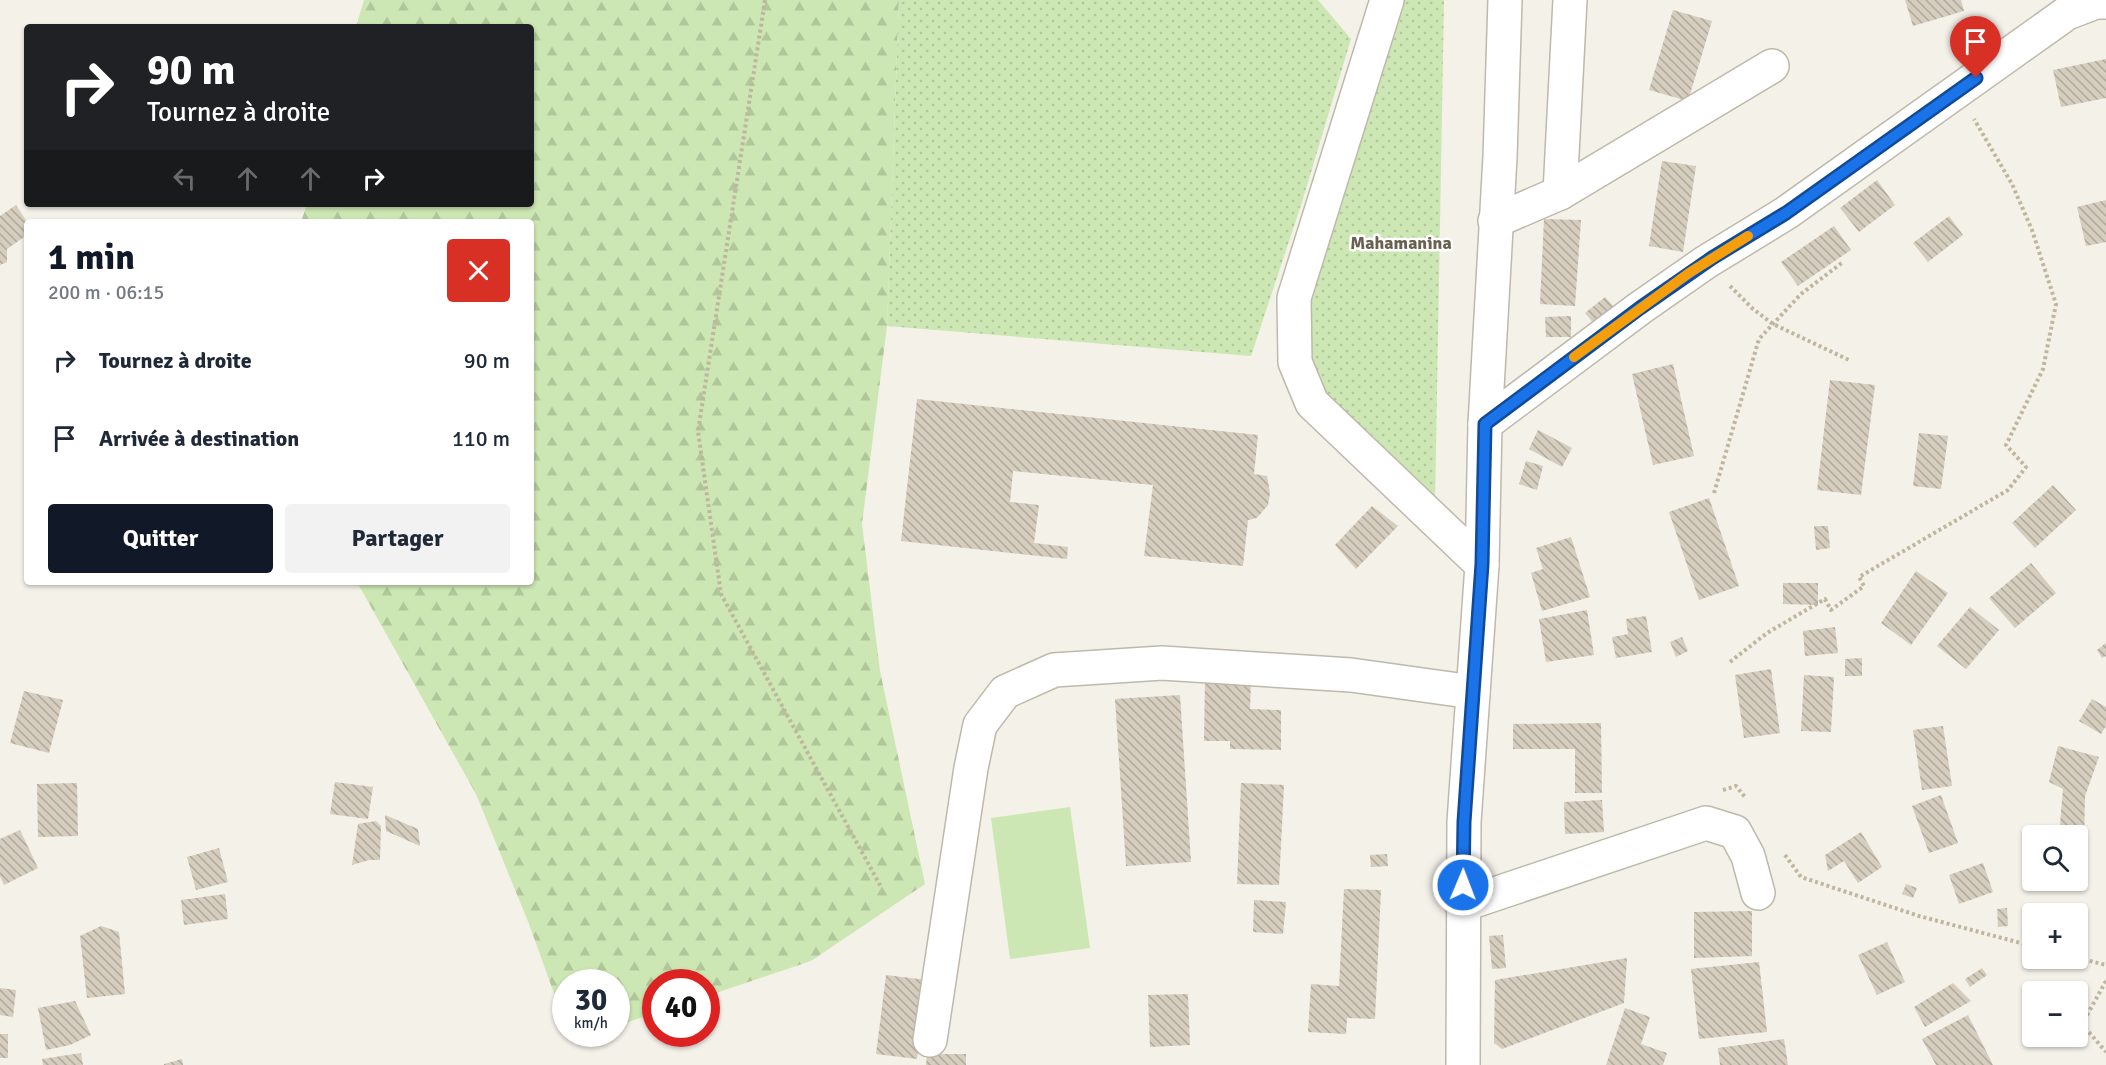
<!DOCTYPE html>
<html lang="fr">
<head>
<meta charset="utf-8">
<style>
  body { margin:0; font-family:Signika,sans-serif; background:#f2f2f3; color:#1f2937; height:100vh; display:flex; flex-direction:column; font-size:22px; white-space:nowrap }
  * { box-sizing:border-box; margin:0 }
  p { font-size:20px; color:#747a83 }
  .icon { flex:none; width:33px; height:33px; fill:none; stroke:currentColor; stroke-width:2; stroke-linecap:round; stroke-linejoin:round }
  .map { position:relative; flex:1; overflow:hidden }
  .side { position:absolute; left:24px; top:219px; width:510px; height:366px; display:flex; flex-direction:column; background:#fff; border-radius:6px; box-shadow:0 2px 4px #0004 }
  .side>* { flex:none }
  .hud { position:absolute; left:24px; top:24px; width:510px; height:183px; border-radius:6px; box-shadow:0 2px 4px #0004; background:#202124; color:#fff; overflow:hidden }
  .controls { position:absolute; left:2022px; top:825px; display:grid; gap:12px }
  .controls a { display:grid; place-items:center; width:66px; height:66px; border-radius:6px; background:#fff; box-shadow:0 2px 4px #0004; font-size:30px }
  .speed { position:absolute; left:552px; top:969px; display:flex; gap:12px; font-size:30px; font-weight:700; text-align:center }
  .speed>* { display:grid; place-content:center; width:78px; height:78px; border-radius:50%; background:#fff; box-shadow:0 2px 4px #0004; line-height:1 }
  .speed small { font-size:15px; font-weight:400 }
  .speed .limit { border:9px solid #d22; background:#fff; color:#111 }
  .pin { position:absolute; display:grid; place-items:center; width:51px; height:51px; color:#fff; margin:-62px -26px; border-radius:50% 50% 50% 0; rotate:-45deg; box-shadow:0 0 6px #0007 }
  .pin .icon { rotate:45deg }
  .me { position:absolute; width:66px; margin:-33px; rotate:1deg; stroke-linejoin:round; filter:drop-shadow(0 0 4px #0008) }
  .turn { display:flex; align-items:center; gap:21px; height:126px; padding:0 24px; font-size:27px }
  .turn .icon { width:78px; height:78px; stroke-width:2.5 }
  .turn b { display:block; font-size:42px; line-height:51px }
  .lanes { display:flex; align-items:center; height:57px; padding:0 24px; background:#0003; justify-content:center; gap:30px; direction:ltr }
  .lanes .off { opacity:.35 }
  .round { display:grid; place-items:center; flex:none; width:63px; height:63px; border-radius:6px; background:#f2f2f3 }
  .headline { display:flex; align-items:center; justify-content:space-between; height:102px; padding:0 24px }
  h1 { font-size:36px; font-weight:700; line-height:45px; color:#111827 }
  .primary-button { display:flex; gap:12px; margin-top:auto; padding:12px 24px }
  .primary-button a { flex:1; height:69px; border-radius:6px; background:#111827; color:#fff; font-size:24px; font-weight:700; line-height:69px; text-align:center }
  .primary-button a+a { background:#f2f2f3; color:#1f2937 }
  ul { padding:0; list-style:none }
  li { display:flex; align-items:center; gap:18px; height:78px; padding:0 24px }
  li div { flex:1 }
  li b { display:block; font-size:22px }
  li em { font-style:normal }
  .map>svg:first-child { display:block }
</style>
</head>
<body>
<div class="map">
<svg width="2106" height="1065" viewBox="0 0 2106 1065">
  <defs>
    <pattern id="forest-firs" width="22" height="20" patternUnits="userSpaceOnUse" patternTransform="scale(1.5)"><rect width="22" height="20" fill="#cce7b3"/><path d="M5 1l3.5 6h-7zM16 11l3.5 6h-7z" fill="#b1c79b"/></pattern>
    <pattern id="garden-dots" width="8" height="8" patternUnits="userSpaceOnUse" patternTransform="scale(1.5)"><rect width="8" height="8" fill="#cce7b3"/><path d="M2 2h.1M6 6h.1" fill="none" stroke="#b1c79b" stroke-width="1.8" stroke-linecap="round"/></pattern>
    <pattern id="building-back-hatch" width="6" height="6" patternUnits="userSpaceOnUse" patternTransform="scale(1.5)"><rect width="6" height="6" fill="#d5cdbe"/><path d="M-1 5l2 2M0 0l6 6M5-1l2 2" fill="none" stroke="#afa89b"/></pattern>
  </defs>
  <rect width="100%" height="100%" fill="#f4f1e9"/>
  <path fill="#cce7b3" d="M1070 807 1090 948 1010 959 991 818Z"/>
  <path fill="url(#forest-firs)" d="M364 0H899L887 326 862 524 880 671 925 884 811 961 707 996 706 982H656L655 1013 617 1026 616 982H566L565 1024 529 924 476 794 357 582H531V222H301L307 204H531V27H356Z"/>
  <g fill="url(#garden-dots)">
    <path d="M899 0H1318L1351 39 1302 202 1251 356 887 326Z"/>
    <path d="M1399 0H1444L1435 503 1317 391 1306 357 1309 300Z"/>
  </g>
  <g fill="url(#building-back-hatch)">
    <path d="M1905 0H1961L1964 11 1913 26Z"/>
    <path d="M1673 10 1712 21 1688 101 1649 90Z"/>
    <path d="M2106 59V98L2061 107 2053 70Z"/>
    <path d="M1662 161 1696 166 1683 252 1649 246Z"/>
    <path d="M1877 180 1895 205 1859 232 1840 208Z"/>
    <path d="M2106 200V242L2086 246 2077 207Z"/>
    <path d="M16 205 27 222V235L7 249V262L0 265V216Z"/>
    <path d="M1949 216 1963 235 1928 262 1913 243Z"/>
    <path d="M1544 219 1581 220 1575 306 1540 304Z"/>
    <path d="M1834 226 1851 250 1798 286 1781 262Z"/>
    <path d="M1605 297 1615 308 1595 325 1585 313Z"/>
    <path d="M1571 316V337H1546L1545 317Z"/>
    <path d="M1673 364 1694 456 1653 465 1632 374Z"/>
    <path d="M1830 380 1875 385 1861 495 1817 490Z"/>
    <path d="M917 399 1258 435 1254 474 1267 476 1270 493 1268 505 1257 518 1248 520 1243 566 1144 556 1153 485 1013 471 1010 502 1039 505 1034 543 1068 547 1067 559 901 541Z"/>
    <path d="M1538 430 1572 448 1562 467 1529 449Z"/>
    <path d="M1919 433 1948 436 1941 489 1913 486Z"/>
    <path d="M1526 461 1543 466 1537 490 1519 484Z"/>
    <path d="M2053 485 2076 510 2035 548 2012 523Z"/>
    <path d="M1709 498 1739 586 1699 600 1669 512Z"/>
    <path d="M1372 506 1398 526 1356 569 1335 545Z"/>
    <path d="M1814 526H1828L1830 548 1816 550Z"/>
    <path d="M1571 537 1590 597 1542 611 1531 573 1543 569 1536 548Z"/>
    <path d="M2031 563 2056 593 2015 628 1989 598Z"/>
    <path d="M1916 571 1948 593 1911 645 1881 623Z"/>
    <path d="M1783 583H1818V605L1783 604Z"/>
    <path d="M1970 607 1999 630 1966 669 1937 646Z"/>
    <path d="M1587 610 1594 655 1546 662 1539 619Z"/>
    <path d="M1646 616 1652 652 1616 658 1612 637 1628 634 1626 619Z"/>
    <path d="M1835 627 1838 653 1805 656 1803 631Z"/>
    <path d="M1682 637 1688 651 1676 657 1670 642Z"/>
    <path d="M2106 643V656L2102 658 2097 650Z"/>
    <path d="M1862 658V676H1845V659Z"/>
    <path d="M1771 669 1780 733 1744 738 1735 675Z"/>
    <path d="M1804 675 1834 677 1831 732 1801 731Z"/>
    <path d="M1205 680 1251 681 1250 709 1281 710V750L1230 749V741H1204Z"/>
    <path d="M24 691 63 700 49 753 10 743Z"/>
    <path d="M1180 695 1191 862 1126 866 1115 699Z"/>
    <path d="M2092 699 2106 707V726L2101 734 2079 721Z"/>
    <path d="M1601 723 1602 793H1575V749H1513V724Z"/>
    <path d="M1943 726 1952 786 1922 790 1913 730Z"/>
    <path d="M2058 746 2099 757 2085 796 2084 844 2078 843V836H2059L2063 789 2049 782Z"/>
    <path d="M335 782 373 787 368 819 330 814Z"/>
    <path d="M77 783 78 836 38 837 37 784Z"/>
    <path d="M1241 783 1284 785 1279 885 1237 884Z"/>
    <path d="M1941 795 1958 843 1929 853 1912 806Z"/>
    <path d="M1602 800 1604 832 1565 834 1564 802Z"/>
    <path d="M385 815 418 829 420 846 386 831Z"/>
    <path d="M376 821 381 826 380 860H369L352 865 358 824Z"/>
    <path d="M20 830 38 868 4 885 0 876V839Z"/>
    <path d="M1861 832 1882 867 1858 883 1844 861 1828 871 1825 855Z"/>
    <path d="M219 848 228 882 196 890 187 857Z"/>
    <path d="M1387 854 1388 866 1371 867 1370 855Z"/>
    <path d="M1983 863 1993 892 1959 904 1949 875Z"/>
    <path d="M1906 884 1917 888 1913 898 1902 894Z"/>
    <path d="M1344 889 1381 890 1375 1019 1347 1018 1346 1034 1308 1032 1311 984 1339 986Z"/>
    <path d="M225 894 228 919 184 925 181 900Z"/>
    <path d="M1254 900 1286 902 1283 934 1253 932Z"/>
    <path d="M2007 908 2008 926 1998 927 1997 909Z"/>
    <path d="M1752 911V956L1694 958V912Z"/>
    <path d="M101 926 119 932 125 994 87 998 80 936Z"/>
    <path d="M1503 935 1506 968 1492 969 1489 936Z"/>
    <path d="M1887 942 1905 982 1877 995 1858 955Z"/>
    <path d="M1627 958 1624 1003 1502 1049 1494 1043 1495 980Z"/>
    <path d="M1759 962 1767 1032 1699 1039 1691 969Z"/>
    <path d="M1982 968 1987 975 1970 987 1965 979Z"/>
    <path d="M886 975 927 980 917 1059 876 1054Z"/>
    <path d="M1953 983 1971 1001 1925 1027 1914 1007Z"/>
    <path d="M0 988 16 990 13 1017 0 1015Z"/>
    <path d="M1188 994 1190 1045 1150 1047 1148 995Z"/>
    <path d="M75 1001 91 1035 70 1045 46 1050 38 1008Z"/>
    <path d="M1625 1008 1650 1017 1641 1044 1667 1053 1663 1065H1606Z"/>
    <path d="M1968 1015 1993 1065H1936L1922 1039Z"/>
    <rect x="0" y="1034" width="8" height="24"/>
    <path d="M1784 1039 1788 1065H1720L1718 1048Z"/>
    <path d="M81 1053 83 1065H43L42 1059Z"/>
    <path d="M927 1054H966V1065H926Z"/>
    <path d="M182 1059 183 1065H164V1064Z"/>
  </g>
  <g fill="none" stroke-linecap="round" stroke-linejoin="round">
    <defs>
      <g id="minor">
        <path d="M1387 0 1294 298 1295 362 1312 403 1482 565"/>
        <path d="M1560 193 1570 0"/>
        <path d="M1495 221 1560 193 1772 66"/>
        <path d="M1485 424 1640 308 1706 262 1786 213 2067 13 2096 2H2106"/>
        <path d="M1462 905 1706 823 1735 832 1748 856 1758 893"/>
        <path d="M930 1040 971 768 980 725 1005 692 1054 670 1162 663 1351 675 1473 692"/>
        <path d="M1463 1065 1464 822 1482 565 1485 424 1500 157 1505 0"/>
      </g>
    </defs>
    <use href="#minor" stroke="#bfb9ab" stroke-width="36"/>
    <g stroke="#c0b69d" stroke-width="4" stroke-dasharray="3 3" stroke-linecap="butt">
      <path d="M765 0 698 431 721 594 881 887"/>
      <path d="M1730 286 1753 309 1773 324 1851 361"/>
      <path d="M1714 493 1759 339 1801 294 1843 262"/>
      <path d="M1730 662 1767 633 1825 599 1831 610 1864 586 1859 577 2008 490 2026 467 2006 445 2043 369 2056 304 2032 230 2012 184 1974 119"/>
      <path d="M1723 790 1736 786 1745 797"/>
      <path d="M1785 855 1801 877 1919 916 2032 946"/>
      <path d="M2078 958 2106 965"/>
      <path d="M2106 981 2082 1024 2106 1052"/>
    </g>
    <use href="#minor" stroke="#fff" stroke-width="33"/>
  </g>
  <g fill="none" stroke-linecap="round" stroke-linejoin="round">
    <defs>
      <path id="route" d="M1463 885 1464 822 1482 564 1485 424 1640 308 1712 258 1786 213 1976 78"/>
    </defs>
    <use href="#route" stroke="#114b97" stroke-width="15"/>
    <use href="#route" stroke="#1a73e8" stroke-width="10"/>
    <path stroke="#f59e0b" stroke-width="10" d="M1574 357 1689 273 1748 236"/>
  </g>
  <g text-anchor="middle" stroke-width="5" stroke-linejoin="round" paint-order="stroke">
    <g font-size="18" font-weight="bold" fill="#6a604f" stroke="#fff">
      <text x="1401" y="249">Mahamanina</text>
    </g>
  </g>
</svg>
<div class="controls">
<a><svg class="icon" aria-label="search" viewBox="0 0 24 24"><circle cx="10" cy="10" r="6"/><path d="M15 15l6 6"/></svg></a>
<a>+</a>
<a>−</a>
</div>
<div class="speed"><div>30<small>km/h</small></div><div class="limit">40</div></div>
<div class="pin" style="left:1976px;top:78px;background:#d93025"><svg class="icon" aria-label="arrive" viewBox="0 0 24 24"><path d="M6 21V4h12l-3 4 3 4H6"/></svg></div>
<svg class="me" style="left:1463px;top:885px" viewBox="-20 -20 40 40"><circle r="17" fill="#1a73e8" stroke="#fff" stroke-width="3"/><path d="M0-11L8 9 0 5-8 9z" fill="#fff"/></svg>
<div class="hud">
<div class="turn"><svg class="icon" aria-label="right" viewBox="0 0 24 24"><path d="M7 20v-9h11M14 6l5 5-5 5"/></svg><div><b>90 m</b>Tournez à droite</div></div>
<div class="lanes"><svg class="icon off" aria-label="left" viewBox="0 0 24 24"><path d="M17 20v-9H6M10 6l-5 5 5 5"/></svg><svg class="icon off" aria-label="ahead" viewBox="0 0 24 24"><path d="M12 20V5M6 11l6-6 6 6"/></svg><svg class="icon off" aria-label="ahead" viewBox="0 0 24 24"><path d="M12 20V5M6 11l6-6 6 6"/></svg><svg class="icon" aria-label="right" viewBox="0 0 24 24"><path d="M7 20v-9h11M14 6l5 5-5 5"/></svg></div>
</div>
<section class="side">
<div class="headline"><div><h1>1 min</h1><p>200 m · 06:15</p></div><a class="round" style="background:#d93025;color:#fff"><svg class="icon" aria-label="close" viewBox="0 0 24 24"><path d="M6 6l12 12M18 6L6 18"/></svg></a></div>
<ul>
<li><svg class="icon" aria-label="right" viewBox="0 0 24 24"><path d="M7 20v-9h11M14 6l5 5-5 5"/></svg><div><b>Tournez à droite</b></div><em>90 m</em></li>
<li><svg class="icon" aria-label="arrive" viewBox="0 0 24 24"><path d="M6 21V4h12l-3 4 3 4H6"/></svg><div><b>Arrivée à destination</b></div><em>110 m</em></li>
</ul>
<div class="primary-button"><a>Quitter</a><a>Partager</a></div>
</section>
</div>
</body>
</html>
